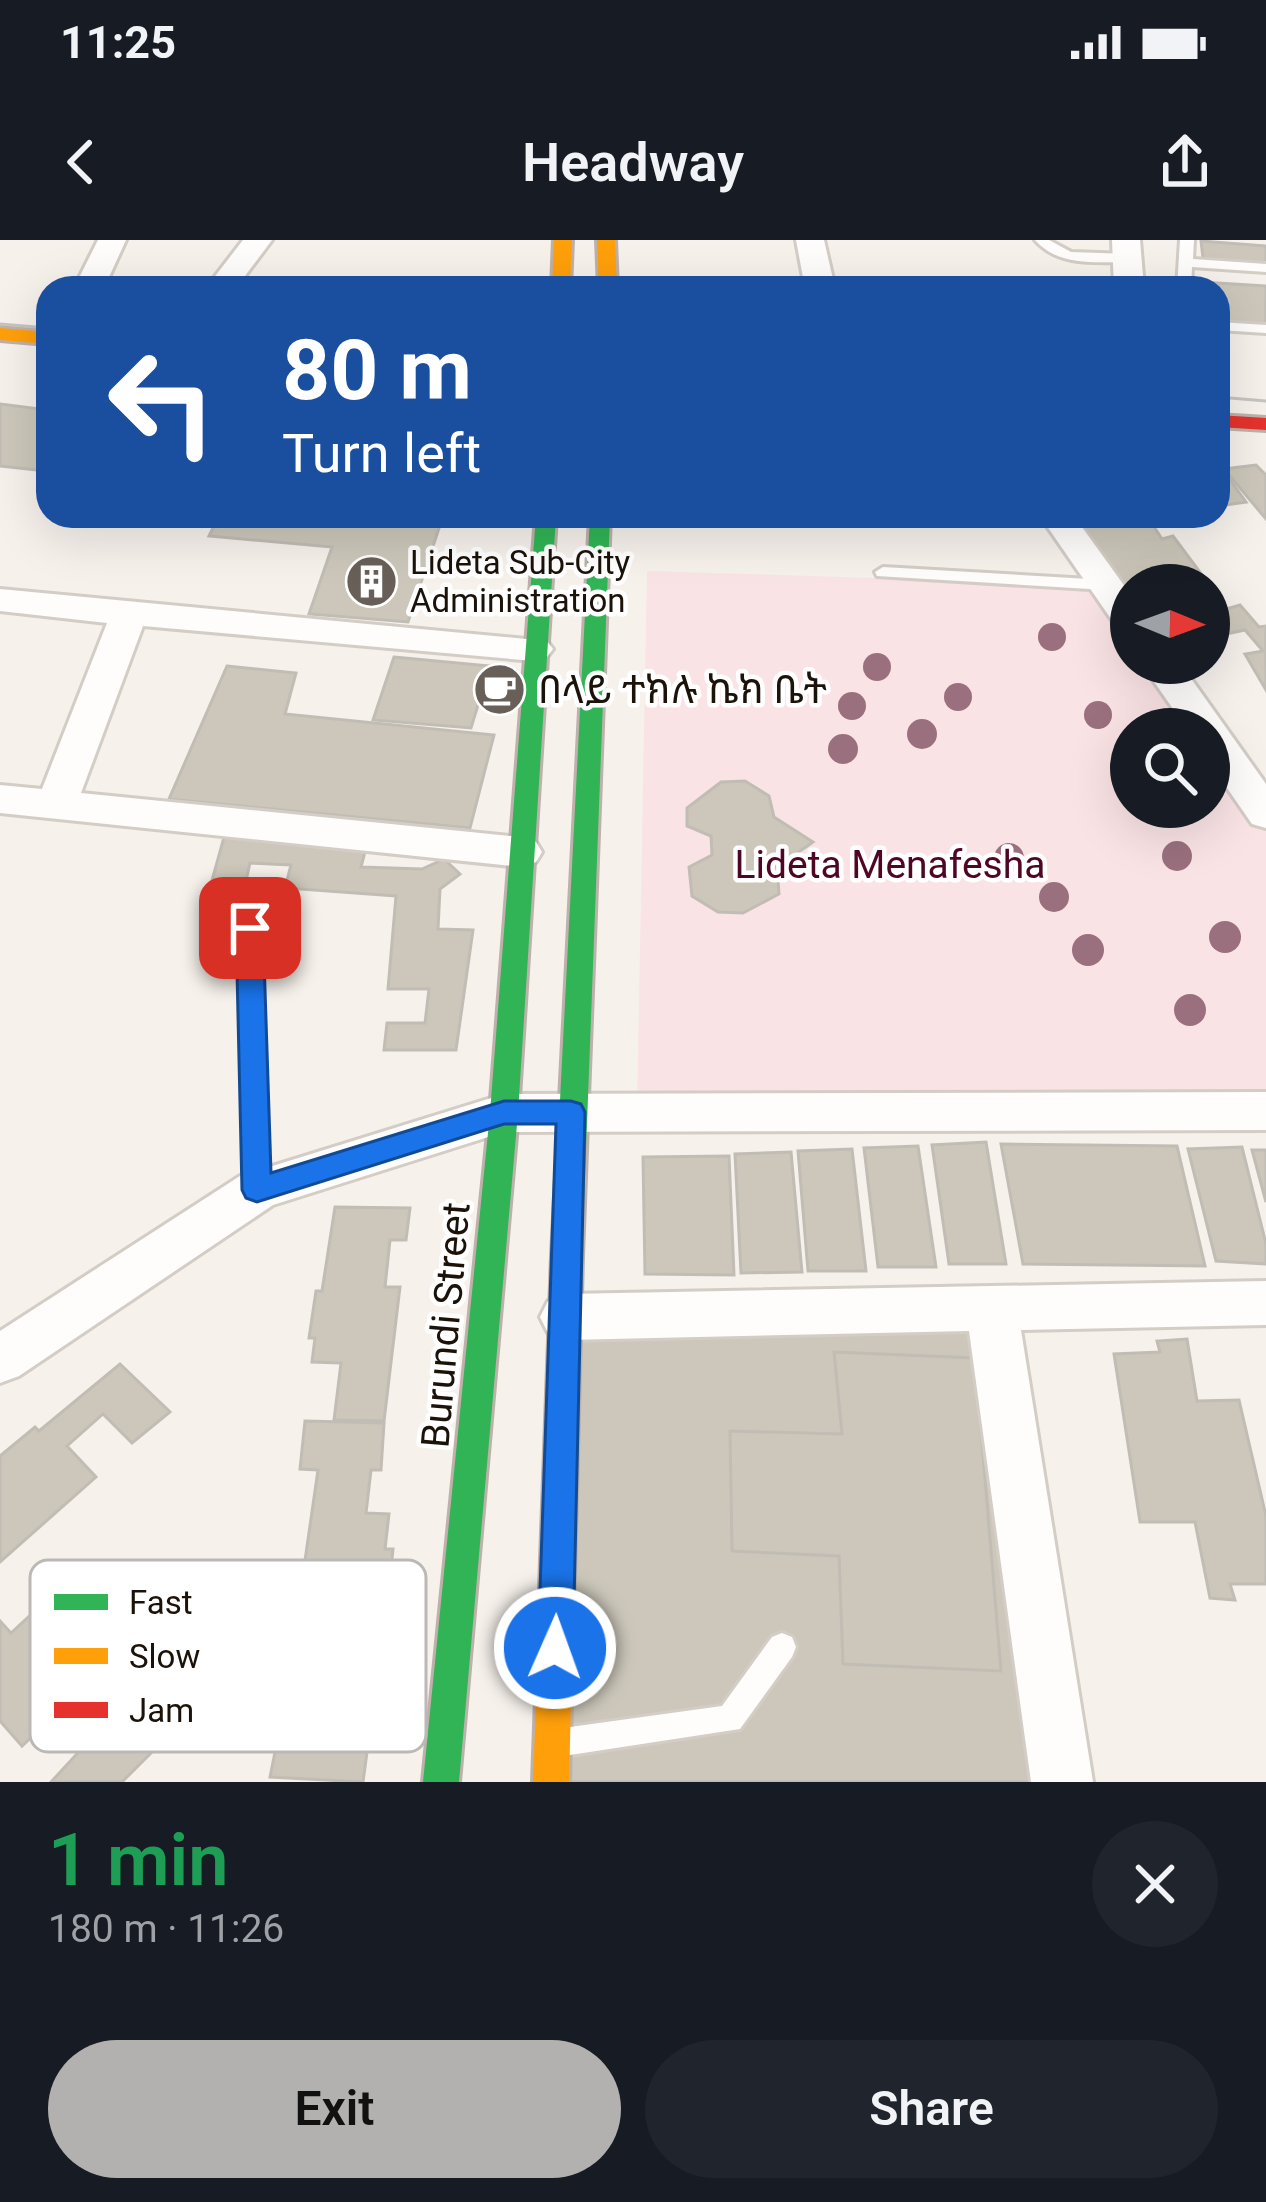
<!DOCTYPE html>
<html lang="en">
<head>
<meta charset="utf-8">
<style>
  body { margin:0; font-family:Roboto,"Noto Sans Ethiopic",sans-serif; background:#20242c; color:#f1f3f6; height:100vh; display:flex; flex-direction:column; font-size:45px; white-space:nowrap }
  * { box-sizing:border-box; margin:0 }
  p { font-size:39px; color:#9ea1a6 }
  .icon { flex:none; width:66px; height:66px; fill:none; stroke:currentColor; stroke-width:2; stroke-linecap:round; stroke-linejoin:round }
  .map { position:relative; height:1542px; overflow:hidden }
  .side { display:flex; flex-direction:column; background:#171b24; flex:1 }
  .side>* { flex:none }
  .banner { position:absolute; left:36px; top:36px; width:1194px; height:252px; border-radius:36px; box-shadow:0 12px 48px #0002; background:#1a4fa0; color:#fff; overflow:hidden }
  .needle { width:78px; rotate:91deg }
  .tools { position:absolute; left:1110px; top:324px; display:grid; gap:24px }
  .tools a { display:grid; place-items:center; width:120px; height:120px; border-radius:50%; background:#171b24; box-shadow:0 12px 48px #0002; font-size:60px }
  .pin { position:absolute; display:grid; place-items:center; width:102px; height:102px; color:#fff; margin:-51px; border-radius:24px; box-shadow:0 6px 18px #0006 }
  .me { position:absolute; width:132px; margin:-66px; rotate:2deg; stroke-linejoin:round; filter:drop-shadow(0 0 9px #0008) }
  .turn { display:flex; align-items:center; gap:42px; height:252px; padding:0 48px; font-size:54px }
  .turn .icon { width:156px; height:156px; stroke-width:2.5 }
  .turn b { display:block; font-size:84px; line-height:102px }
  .round { display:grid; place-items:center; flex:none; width:126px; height:126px; border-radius:63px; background:#20242c }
  .overview { display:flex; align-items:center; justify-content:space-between; height:204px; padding:0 48px }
  h1 { font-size:72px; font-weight:600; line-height:90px; color:#1e9e55 }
  .primary-button { display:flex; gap:24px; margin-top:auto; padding:24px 48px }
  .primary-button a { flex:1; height:138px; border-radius:72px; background:#b3b1af; color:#111; font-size:48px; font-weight:600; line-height:138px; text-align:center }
  .primary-button a+a { background:#20242c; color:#f1f3f6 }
  .status { display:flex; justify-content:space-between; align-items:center; height:84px; padding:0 60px; background:#171b24; direction:ltr }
  .status svg { height:33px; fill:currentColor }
  header { display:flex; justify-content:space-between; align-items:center; height:156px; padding:0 48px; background:#171b24; font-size:54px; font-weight:600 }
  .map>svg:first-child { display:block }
</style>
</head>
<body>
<div class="status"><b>11:25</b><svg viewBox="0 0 49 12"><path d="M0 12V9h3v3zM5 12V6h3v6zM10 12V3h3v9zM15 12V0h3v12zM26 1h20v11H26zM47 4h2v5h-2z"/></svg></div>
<header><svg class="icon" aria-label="back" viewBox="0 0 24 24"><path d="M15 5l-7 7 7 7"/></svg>Headway<svg class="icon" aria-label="share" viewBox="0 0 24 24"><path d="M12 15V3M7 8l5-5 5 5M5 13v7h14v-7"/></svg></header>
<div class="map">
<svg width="1266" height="1542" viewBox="0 0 1266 1542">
  <rect width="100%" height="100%" fill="#f6f1eb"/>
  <path fill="#fae3e5" d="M647 331 1106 345 1131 382V423H1159L1203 489H1131V567H1209V497L1266 581V871L637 872Z"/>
  <g fill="#ccc7ba" stroke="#c1bdb5" stroke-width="3">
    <path d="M1201 1 1266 6V23L1203 18Z"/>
    <path d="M1185 41 1266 46V85L1218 82V48H1186Z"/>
    <path d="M0 164 48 170V216L36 230 0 226Z"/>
    <path d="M1218 223 1246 262 1218 266Z"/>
    <path d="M1256 225 1266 235V279L1224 229Z"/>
    <path d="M219 276H443L408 382 309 374 332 307 209 296Z"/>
    <path d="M1077 276H1147L1162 299 1173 296 1214 351 1209 352V345H1131V356Z"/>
    <path d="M1240 365 1259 387 1266 386V450L1245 414 1263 411 1245 390 1226 394 1209 374Z"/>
    <path d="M394 417 490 426 471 488 373 480Z"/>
    <path d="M227 426 296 433 285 474 494 495 470 588 169 559Z"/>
    <path d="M745 541 769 556 774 577 813 602 777 627 779 654 743 673 718 672 692 656 689 627 712 615 711 596 687 586V568L721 542Z"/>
    <path d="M224 597 367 604 361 627 422 629 444 619 460 634 440 649 438 689 473 690 456 810H384L387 783H425L429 749H388L396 656 285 648 291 625 250 623 245 645 211 644Z"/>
    <path d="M986 902 1006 1024H949L932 905Z"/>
    <path d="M1001 904 1177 906 1205 1026 1023 1024Z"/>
    <path d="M918 906 936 1027H878L864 908Z"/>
    <path d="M1242 907 1266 1004V1024L1216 1021 1188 909Z"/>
    <path d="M852 909 866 1031H808L798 911Z"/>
    <path d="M1252 910H1266V962Z"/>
    <path d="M791 912 802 1032 741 1033 735 914Z"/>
    <path d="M729 916 734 1035 645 1034 643 917Z"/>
    <path d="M335 967 410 968 406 1000H390L385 1047H400L384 1181 334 1180 341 1123 312 1122 315 1098H309L316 1051H322Z"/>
    <path d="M975 1081 1031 1542H570L580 1089Z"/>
    <path d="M1187 1099 1197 1161 1239 1160 1266 1276V1344H1230L1235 1360 1210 1358 1195 1282H1140L1114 1114 1160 1112 1157 1101Z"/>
    <path d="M834 1112 975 1118 1001 1431 843 1424 839 1316 732 1311 730 1191 842 1194Z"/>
    <path d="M120 1124 170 1172 132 1203 103 1174 67 1206 96 1237 0 1322V1216L35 1187 39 1191Z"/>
    <path d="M305 1181 384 1183 381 1230H371L366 1273 389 1274 385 1309H393L388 1360H379L367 1469 285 1467 291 1426H329L335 1369H298L318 1230 300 1229Z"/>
    <path d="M36 1370 49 1385 53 1381 103 1435 97 1442 159 1505 122 1542H51L86 1504 57 1473 22 1506 0 1481V1381L11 1393Z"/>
    <path d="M280 1487 370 1490 363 1542 270 1537Z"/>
  </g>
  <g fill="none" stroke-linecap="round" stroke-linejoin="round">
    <defs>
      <g id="lane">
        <path d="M1035 0H1049L1071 12 1129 14 1136 18 1129 22C1096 22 1059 27 1035 0Z"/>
        <path d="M1180 0H1194L1193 19 1266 24V32L1192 27 1191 48H1177Z"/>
        <path d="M1218 82 1266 85V93L1218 90Z"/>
        <path d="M883 327 1106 340 1114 345 1106 350 877 336 875 332Z"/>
        <path d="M250 681 260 688 268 950 265 957 257 959 249 957 246 950 240 688Z"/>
        <path d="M782 1393 792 1397 796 1407 792 1417 740 1489 570 1515 560 1511 556 1501 560 1491 570 1487 722 1466 772 1397Z"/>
      </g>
      <g id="street">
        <path d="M98 0H126L104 48H74Z"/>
        <path d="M243 0H272L236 48H206Z"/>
        <path d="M796 0H824L835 48H805Z"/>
        <path d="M1112 0H1140L1144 48H1114Z"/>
        <path d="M1040 276H1074L1131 355V393L1118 389Z"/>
        <path d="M0 349 547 401 553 409 547 417 534 421 143 386 81 553 521 597 536 602 542 612 536 622 521 627 0 573V545L42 549 107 383 0 371Z"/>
        <path d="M1141 423H1180L1266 544V588L1252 584 1209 522V489H1187Z"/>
        <path d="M1266 852V890L504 892 273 965 19 1136 0 1143V1091L240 936 504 854Z"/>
        <path d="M1266 1041V1085L1021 1090 1093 1542H1031L969 1091 566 1100 548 1093 540 1077 548 1061 566 1054Z"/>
      </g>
      <g id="fast">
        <path d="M536 276H556L518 873 459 1542H423L490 873Z"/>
        <path d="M590 276H610L582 1016 578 1025 567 1029 556 1025 552 1016Z"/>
      </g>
      <g id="slow">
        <path d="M554 0H572L570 48H552Z"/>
        <path d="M597 0H615L617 48H599Z"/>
        <path d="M0 88 48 92V104L0 100Z"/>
        <path d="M567 1003 578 1007 582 1016 569 1542H533L552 1016 556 1007Z"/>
      </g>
      <path id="jam" d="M1218 175 1266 178V190L1218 187Z"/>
    </defs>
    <use href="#lane" stroke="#d3cdc6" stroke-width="6"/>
    <use href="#street" stroke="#d3cdc6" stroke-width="6"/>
    <use href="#fast" stroke="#beb1ab" stroke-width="6"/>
    <use href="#slow" stroke="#beb1ab" stroke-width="6"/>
    <use href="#jam" stroke="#beb1ab" stroke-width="6"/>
    <use href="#lane" fill="#fefdfc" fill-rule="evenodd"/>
    <use href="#street" fill="#fefdfc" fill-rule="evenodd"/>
    <use href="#fast" fill="#30b455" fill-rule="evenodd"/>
    <use href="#slow" fill="#ff9f0a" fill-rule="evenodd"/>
    <use href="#jam" fill="#e5322d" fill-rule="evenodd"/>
    <g stroke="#c6c3c1" stroke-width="3">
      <path d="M0 84 48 88"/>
      <path d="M1218 157 1266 161"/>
    </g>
  </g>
  <g fill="#9a707e">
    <circle cx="1052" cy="397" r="14"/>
    <circle cx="877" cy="427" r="14"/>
    <circle cx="958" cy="457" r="14"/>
    <circle cx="852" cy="466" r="14"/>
    <circle cx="1098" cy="475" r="14"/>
    <circle cx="922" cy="494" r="15"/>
    <circle cx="843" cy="509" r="15"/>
    <circle cx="1177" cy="616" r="15"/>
    <circle cx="1009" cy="618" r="15"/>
    <circle cx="1054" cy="657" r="15"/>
    <circle cx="1225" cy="697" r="16"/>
    <circle cx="1088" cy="710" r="16"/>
    <circle cx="1190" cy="770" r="16"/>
  </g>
  <path fill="#1a73e8" stroke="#114b97" stroke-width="3" d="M250 678 263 688 271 933 504 861H571L581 864 585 872 573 1408 568 1421 555 1426 543 1421 538 1408 556 884H504L257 962 246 958 242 950 236 688Z"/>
  <defs>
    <symbol id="building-disc" viewBox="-11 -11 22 22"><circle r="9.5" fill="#686058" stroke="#fff"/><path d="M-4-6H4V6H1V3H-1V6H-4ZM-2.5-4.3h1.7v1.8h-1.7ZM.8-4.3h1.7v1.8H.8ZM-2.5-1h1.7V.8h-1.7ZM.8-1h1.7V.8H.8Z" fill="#fff"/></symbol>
    <symbol id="cafe-disc" viewBox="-11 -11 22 22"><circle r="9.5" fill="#686058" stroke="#fff"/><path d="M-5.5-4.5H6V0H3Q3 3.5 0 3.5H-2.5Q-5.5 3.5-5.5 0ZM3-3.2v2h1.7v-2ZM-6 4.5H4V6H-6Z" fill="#fff"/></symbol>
  </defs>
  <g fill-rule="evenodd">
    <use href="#building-disc" x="342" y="312" width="59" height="59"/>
    <use href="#cafe-disc" x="470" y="420" width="59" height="59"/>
  </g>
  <g text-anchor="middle" stroke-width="9" stroke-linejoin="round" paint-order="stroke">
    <g font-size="33" fill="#1b1209" stroke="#fff" text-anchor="start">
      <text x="410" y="334">Lideta Sub-City<tspan x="410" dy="38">Administration</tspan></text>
    </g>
    <g font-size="39" fill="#1b1209" stroke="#fff" text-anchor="start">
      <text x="538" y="463">በላይ ተክሉ ኬክ ቤት</text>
    </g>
    <g font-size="39" fill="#4f0624" stroke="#fff">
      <text x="890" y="638">Lideta Menafesha</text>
    </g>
    <g font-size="39" fill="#1b1209" stroke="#fff">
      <text transform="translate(445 1085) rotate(-85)" y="14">Burundi Street</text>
    </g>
  </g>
  <rect x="30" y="1320" width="396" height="192" rx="18" fill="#fff" stroke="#bbb8b5" stroke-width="3"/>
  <rect x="54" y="1354" width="54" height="16" fill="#30b455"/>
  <rect x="54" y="1408" width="54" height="16" fill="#ff9f0a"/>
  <rect x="54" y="1462" width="54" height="16" fill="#e5322d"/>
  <g font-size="33" fill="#1b1209">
    <text x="129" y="1374">Fast</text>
    <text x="129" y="1428">Slow</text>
    <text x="129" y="1482">Jam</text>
  </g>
</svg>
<div class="tools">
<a><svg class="needle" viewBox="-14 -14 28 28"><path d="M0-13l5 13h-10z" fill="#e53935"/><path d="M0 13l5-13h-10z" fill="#9ea1a6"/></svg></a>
<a><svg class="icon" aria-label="search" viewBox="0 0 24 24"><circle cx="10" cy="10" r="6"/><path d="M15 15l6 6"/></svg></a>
</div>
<div class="pin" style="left:250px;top:688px;background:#d93025"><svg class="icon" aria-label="arrive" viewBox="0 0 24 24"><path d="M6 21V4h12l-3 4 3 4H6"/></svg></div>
<svg class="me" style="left:555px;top:1408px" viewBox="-20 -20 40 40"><circle r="17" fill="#1a73e8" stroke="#fff" stroke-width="3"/><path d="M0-11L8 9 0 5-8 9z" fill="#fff"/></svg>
<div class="banner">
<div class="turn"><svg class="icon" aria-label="left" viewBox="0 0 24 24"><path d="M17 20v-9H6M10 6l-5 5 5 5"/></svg><div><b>80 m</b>Turn left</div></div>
</div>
</div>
<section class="side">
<div class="overview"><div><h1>1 min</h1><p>180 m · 11:26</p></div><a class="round"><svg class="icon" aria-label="close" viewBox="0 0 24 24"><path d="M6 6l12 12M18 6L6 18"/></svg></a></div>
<div class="primary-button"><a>Exit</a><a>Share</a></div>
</section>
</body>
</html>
